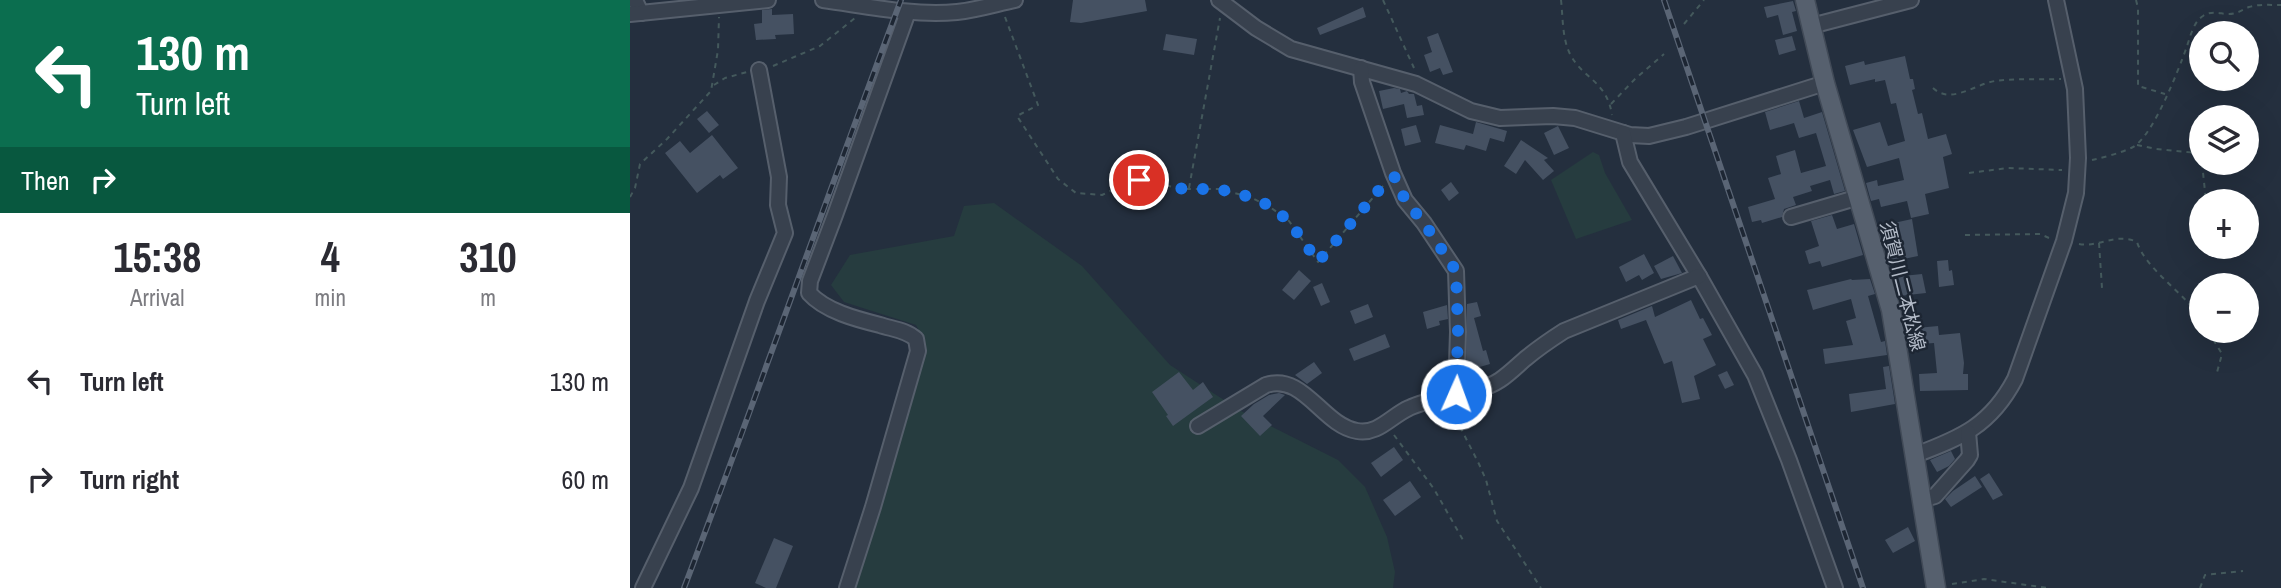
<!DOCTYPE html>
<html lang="en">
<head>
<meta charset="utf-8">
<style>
  body { margin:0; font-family:"Archivo Narrow","Noto Sans JP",sans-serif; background:#f2f2f3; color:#2b2b33; height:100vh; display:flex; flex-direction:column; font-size:26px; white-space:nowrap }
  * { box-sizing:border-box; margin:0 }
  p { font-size:23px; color:#7c7c81 }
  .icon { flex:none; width:38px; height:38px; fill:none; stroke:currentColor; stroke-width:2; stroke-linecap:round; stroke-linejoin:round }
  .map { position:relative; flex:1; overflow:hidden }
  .sheet { display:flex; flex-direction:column; background:#fff; width:630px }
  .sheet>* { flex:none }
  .top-card { background:#0b6e4f; color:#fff; overflow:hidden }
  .fabs { position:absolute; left:1559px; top:21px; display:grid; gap:14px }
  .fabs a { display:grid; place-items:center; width:70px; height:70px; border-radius:50%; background:#fff; box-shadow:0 7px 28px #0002; font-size:35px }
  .pin { position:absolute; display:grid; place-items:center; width:60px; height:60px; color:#fff; margin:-30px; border:4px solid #fff; border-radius:50%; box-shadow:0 2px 7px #0007 }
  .me { position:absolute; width:77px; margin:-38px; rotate:2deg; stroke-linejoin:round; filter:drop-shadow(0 0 5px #0008) }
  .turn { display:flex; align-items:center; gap:24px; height:147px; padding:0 21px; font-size:32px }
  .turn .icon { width:91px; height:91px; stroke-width:2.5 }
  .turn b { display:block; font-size:49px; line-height:60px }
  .then { display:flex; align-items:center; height:66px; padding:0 21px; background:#0003; gap:14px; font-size:26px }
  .eta { display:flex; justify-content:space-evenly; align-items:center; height:119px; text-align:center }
  .eta b { font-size:42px; font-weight:700; line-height:49px }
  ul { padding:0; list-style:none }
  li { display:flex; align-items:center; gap:21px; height:98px; padding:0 21px }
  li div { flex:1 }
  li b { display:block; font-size:26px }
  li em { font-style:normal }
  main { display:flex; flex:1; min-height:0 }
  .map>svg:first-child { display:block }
</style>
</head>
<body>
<main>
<section class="sheet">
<div class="top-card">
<div class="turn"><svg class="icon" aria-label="left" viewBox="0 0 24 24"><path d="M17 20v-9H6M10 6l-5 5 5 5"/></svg><div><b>130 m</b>Turn left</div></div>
<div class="then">Then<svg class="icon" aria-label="right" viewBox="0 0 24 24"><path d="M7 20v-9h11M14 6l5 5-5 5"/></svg></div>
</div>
<div class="eta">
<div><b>15:38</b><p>Arrival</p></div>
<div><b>4</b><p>min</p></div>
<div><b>310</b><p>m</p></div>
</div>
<ul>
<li><svg class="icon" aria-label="left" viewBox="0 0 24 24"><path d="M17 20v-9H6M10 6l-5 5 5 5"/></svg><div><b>Turn left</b></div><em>130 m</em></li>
<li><svg class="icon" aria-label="right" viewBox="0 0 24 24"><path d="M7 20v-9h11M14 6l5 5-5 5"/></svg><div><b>Turn right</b></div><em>60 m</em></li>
</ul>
</section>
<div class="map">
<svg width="1651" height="588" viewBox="0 0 1651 588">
  <rect width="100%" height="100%" fill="#242f3e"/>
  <g fill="#263c3f">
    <path d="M963 152 969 155 975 173 1002 220 946 239 921 180Z"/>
    <path d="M364 203 452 266 540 365 611 411 708 460 735 487 757 537 765 572 763 588H224L287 378 295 342 286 325 214 302 201 285 220 255 324 236 334 206Z"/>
  </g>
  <g fill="#455162">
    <path d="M443 0H515L517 11 451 23 440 22Z"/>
    <path d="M1163 1 1166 11 1162 12 1167 31 1153 35 1148 15 1137 18 1134 7Z"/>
    <path d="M733 7 736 17 690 35 687 28Z"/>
    <path d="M142 9V15L163 14 164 34 145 35 146 39 126 40 124 24 132 23V10Z"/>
    <path d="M808 33 823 72 813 75 810 68 800 72 794 55 802 52 797 37Z"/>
    <path d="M536 34 567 39 564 55 533 50Z"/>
    <path d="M1162 36 1166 50 1149 55 1145 40Z"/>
    <path d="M1275 56 1280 79H1283L1285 89 1282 90 1288 114 1292 113 1298 139 1316 134 1322 154 1313 157 1319 188 1295 194 1299 214 1281 218 1277 201 1251 207 1249 199 1241 201 1236 183 1247 180 1248 186 1274 180 1269 158 1237 167 1223 130 1250 122 1258 146 1275 141 1266 103 1261 104 1255 80 1245 82V79L1220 85 1215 66 1234 61 1235 65Z"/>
    <path d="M764 88 770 89 771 93 777 91 779 94H784L787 106 792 105 794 115 777 118 774 104 753 109 749 91Z"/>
    <path d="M1169 101 1174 118 1192 112 1215 191 1204 194 1200 180 1180 186 1182 191 1163 197 1166 205 1154 209 1152 217 1132 223 1131 220 1122 222 1118 207 1145 199 1138 178 1151 174 1146 156 1165 150 1171 173 1196 166 1186 133 1169 138 1164 123 1140 130 1135 112Z"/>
    <path d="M77 111 89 125 79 133 67 119Z"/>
    <path d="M846 122 877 131 874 142 860 138 856 151 836 145 834 150 805 143 810 125 843 134Z"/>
    <path d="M786 125 791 142 775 146 771 129Z"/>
    <path d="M928 126 939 148 924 155 914 133Z"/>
    <path d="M82 135 108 168 93 179 90 175 67 193 35 153 50 141 60 153Z"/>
    <path d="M891 140 918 158 914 160 924 171 913 180 895 160 886 174 874 166Z"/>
    <path d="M821 182 829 193 819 201 811 190Z"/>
    <path d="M1202 215 1207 229 1224 224 1233 255 1192 267 1190 261 1179 264 1175 251 1189 246 1181 221Z"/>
    <path d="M1282 219 1288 256 1259 262 1250 226Z"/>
    <path d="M1014 254 1024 273 1012 280 1009 275 996 282 989 267Z"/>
    <path d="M1043 256 1052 273 1031 279 1024 266Z"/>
    <path d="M1318 260 1319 271 1322 270 1324 285 1309 287 1307 261Z"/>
    <path d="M669 270 681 281 664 300 652 290Z"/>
    <path d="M1292 274 1296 293 1269 296 1263 277Z"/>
    <path d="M1221 279 1222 280 1240 279 1245 294 1238 296 1251 342 1255 341 1257 355 1195 364 1193 349 1223 345 1216 321 1226 318 1221 299 1183 310 1177 290Z"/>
    <path d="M692 283 700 302 691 306 683 287Z"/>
    <path d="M1061 300 1070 319 1073 318 1082 335 1073 339 1086 365 1064 376 1070 399 1052 403 1042 361 1034 364 1016 320 991 329 988 320 1022 306 1025 317Z"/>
    <path d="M847 302 851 316 844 318 853 351 856 350 860 364 836 371 837 304Z"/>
    <path d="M738 304 743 317 725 324 720 311Z"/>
    <path d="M817 305 818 319 809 321 810 325 797 329 793 312Z"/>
    <path d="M1308 326 1309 335 1330 333 1334 363 1333 374H1338V390L1290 391 1289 374 1307 373 1304 343 1278 345 1276 329Z"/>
    <path d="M755 334 760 347 724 361 719 349Z"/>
    <path d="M684 362 692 373 677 384 665 375Z"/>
    <path d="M1259 366 1265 404 1221 412 1219 394 1256 389 1253 367Z"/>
    <path d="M1097 371 1104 385 1095 389 1088 375Z"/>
    <path d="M549 372 563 390 573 382 583 397 543 426 536 416 538 415 522 392Z"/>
    <path d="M649 393 655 395 633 416 642 425 630 436 611 416 624 404 639 395Z"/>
    <path d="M764 447 773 460 751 477 741 463Z"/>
    <path d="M1321 451 1325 459 1319 466 1307 472 1300 460Z"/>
    <path d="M1359 473 1373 495 1363 500 1350 479Z"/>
    <path d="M1345 476 1352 487 1321 507 1315 499 1323 491Z"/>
    <path d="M780 481 791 497 765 516 753 500Z"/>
    <path d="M1278 527 1285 541 1263 553 1255 540Z"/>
    <path d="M144 538 163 546 146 588H136L125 583Z"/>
  </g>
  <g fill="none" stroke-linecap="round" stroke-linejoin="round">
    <defs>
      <g id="minor">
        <path d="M5 0 11 13"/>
        <path d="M193 0C237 6 282 16 327 12 347 10 366 4 385 0"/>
        <path d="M589 0 626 28 661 49 786 84 841 111 870 118 923 116 945 118 1000 135 1019 136 1056 127 1195 83"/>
        <path d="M0 14 138 0"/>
        <path d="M1181 26 1281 0"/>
        <path d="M731 68 732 82 763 173 775 200 794 223 826 271 828 332 826 394"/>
        <path d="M993 133 1000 162 1069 276 1125 375 1159 460 1205 588"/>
        <path d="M1161 217 1229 197"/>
        <path d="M568 426 636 385C674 373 692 425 727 431 748 435 761 416 779 408 806 395 846 396 870 380 879 374 887 366 895 359 907 349 920 340 934 331L1069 276"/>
        <path d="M1285 455C1331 438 1361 425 1385 379L1434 241 1446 193 1448 158 1445 89 1426 0"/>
        <path d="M1292 500 1305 496 1337 460 1340 455 1338 432"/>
        <path d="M13 588 61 488 127 301 155 233 148 205 149 177 129 70"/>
        <path d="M217 588 243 507 288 351 286 339C276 330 262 329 250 325 226 319 195 311 179 293L180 281 205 215 278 12"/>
      </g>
      <path id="major" d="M1175 0 1195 83 1261 310 1306 588"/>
    </defs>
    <use href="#minor" stroke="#565f6c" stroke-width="18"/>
    <use href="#major" stroke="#414a57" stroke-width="21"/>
    <g stroke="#44595c" stroke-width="2" stroke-dasharray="5 5" stroke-linecap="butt">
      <path d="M753 0 784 68"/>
      <path d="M931 0C933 17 932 38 940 54 953 79 977 81 982 115"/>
      <path d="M1506 0 1508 8V86L1535 94"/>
      <path d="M375 17 408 105 387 116 428 179 446 193 472 195 502 180H509L554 189H589L620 197 640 207 659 221 688 262 753 186"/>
      <path d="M1054 24 1074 0"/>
      <path d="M143 66 190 46 225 18"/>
      <path d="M84 85 95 78 117 72"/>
      <path d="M1303 88C1321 105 1345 84 1365 81 1386 78 1409 80 1431 79"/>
      <path d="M981 104 1005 79 1034 54"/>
      <path d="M1507 145 1526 149 1568 153 1571 154 1572 160"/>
      <path d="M1462 160C1475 157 1491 153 1503 147 1523 136 1548 71 1556 49 1560 38 1563 22 1573 16 1581 10 1590 14 1599 14 1607 14 1612 10 1619 7 1629 4 1640 5 1651 5"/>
      <path d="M1572 163 1576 201"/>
      <path d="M1339 173 1378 168 1432 170"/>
      <path d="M559 188 590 18"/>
      <path d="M0 197 5 188 10 164 37 139 81 91 88 50 89 17"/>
      <path d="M1617 216H1620"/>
      <path d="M1335 235 1410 234 1419 238"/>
      <path d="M1469 243 1472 288"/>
      <path d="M1449 244C1468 248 1486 232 1507 242 1516 270 1555 293 1572 320"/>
      <path d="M1578 331 1592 354 1586 376"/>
      <path d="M821 409 849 464 856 480 867 521 911 588"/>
      <path d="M764 435 804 489 833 540"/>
      <path d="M1322 584 1354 579 1418 588"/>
      <path d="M1570 588 1575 575 1613 571"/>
    </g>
    <use href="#minor" stroke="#38414e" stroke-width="14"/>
    <use href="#major" stroke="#56606e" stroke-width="18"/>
    <defs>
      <g id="rail">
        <path d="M1034 0 1233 588"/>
        <path d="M54 588C128 393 197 196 271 0"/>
      </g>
    </defs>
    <use href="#rail" stroke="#5a6575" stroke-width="6"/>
    <use href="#rail" stroke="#1d2633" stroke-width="3.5" stroke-dasharray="10" stroke-linecap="butt"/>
  </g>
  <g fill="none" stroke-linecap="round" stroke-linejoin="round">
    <path stroke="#1a73e8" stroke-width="12" stroke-dasharray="0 21.6" d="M509 180 554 189H589L620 197 640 206 659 221 688 262 755 183 765 177 775 200 794 223 826 271 828 332 826 394"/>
  </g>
  <g text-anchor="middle" stroke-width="5" stroke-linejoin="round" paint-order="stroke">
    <g font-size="19" fill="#b4bcc9" stroke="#1d2633">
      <text transform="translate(1273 286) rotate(76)" y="7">須賀川二本松線</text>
    </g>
  </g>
</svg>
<div class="fabs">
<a><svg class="icon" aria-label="search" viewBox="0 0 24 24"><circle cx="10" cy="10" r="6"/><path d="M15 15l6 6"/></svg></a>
<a><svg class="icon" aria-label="layers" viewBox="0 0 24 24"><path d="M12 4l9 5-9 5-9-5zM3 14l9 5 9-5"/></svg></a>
<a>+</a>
<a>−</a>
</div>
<div class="pin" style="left:509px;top:180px;background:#d93025"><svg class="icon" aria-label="arrive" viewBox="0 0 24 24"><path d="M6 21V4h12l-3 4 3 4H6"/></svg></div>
<svg class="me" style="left:826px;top:394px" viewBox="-20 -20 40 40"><circle r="17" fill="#1a73e8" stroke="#fff" stroke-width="3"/><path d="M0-11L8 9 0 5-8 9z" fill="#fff"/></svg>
</div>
</main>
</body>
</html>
